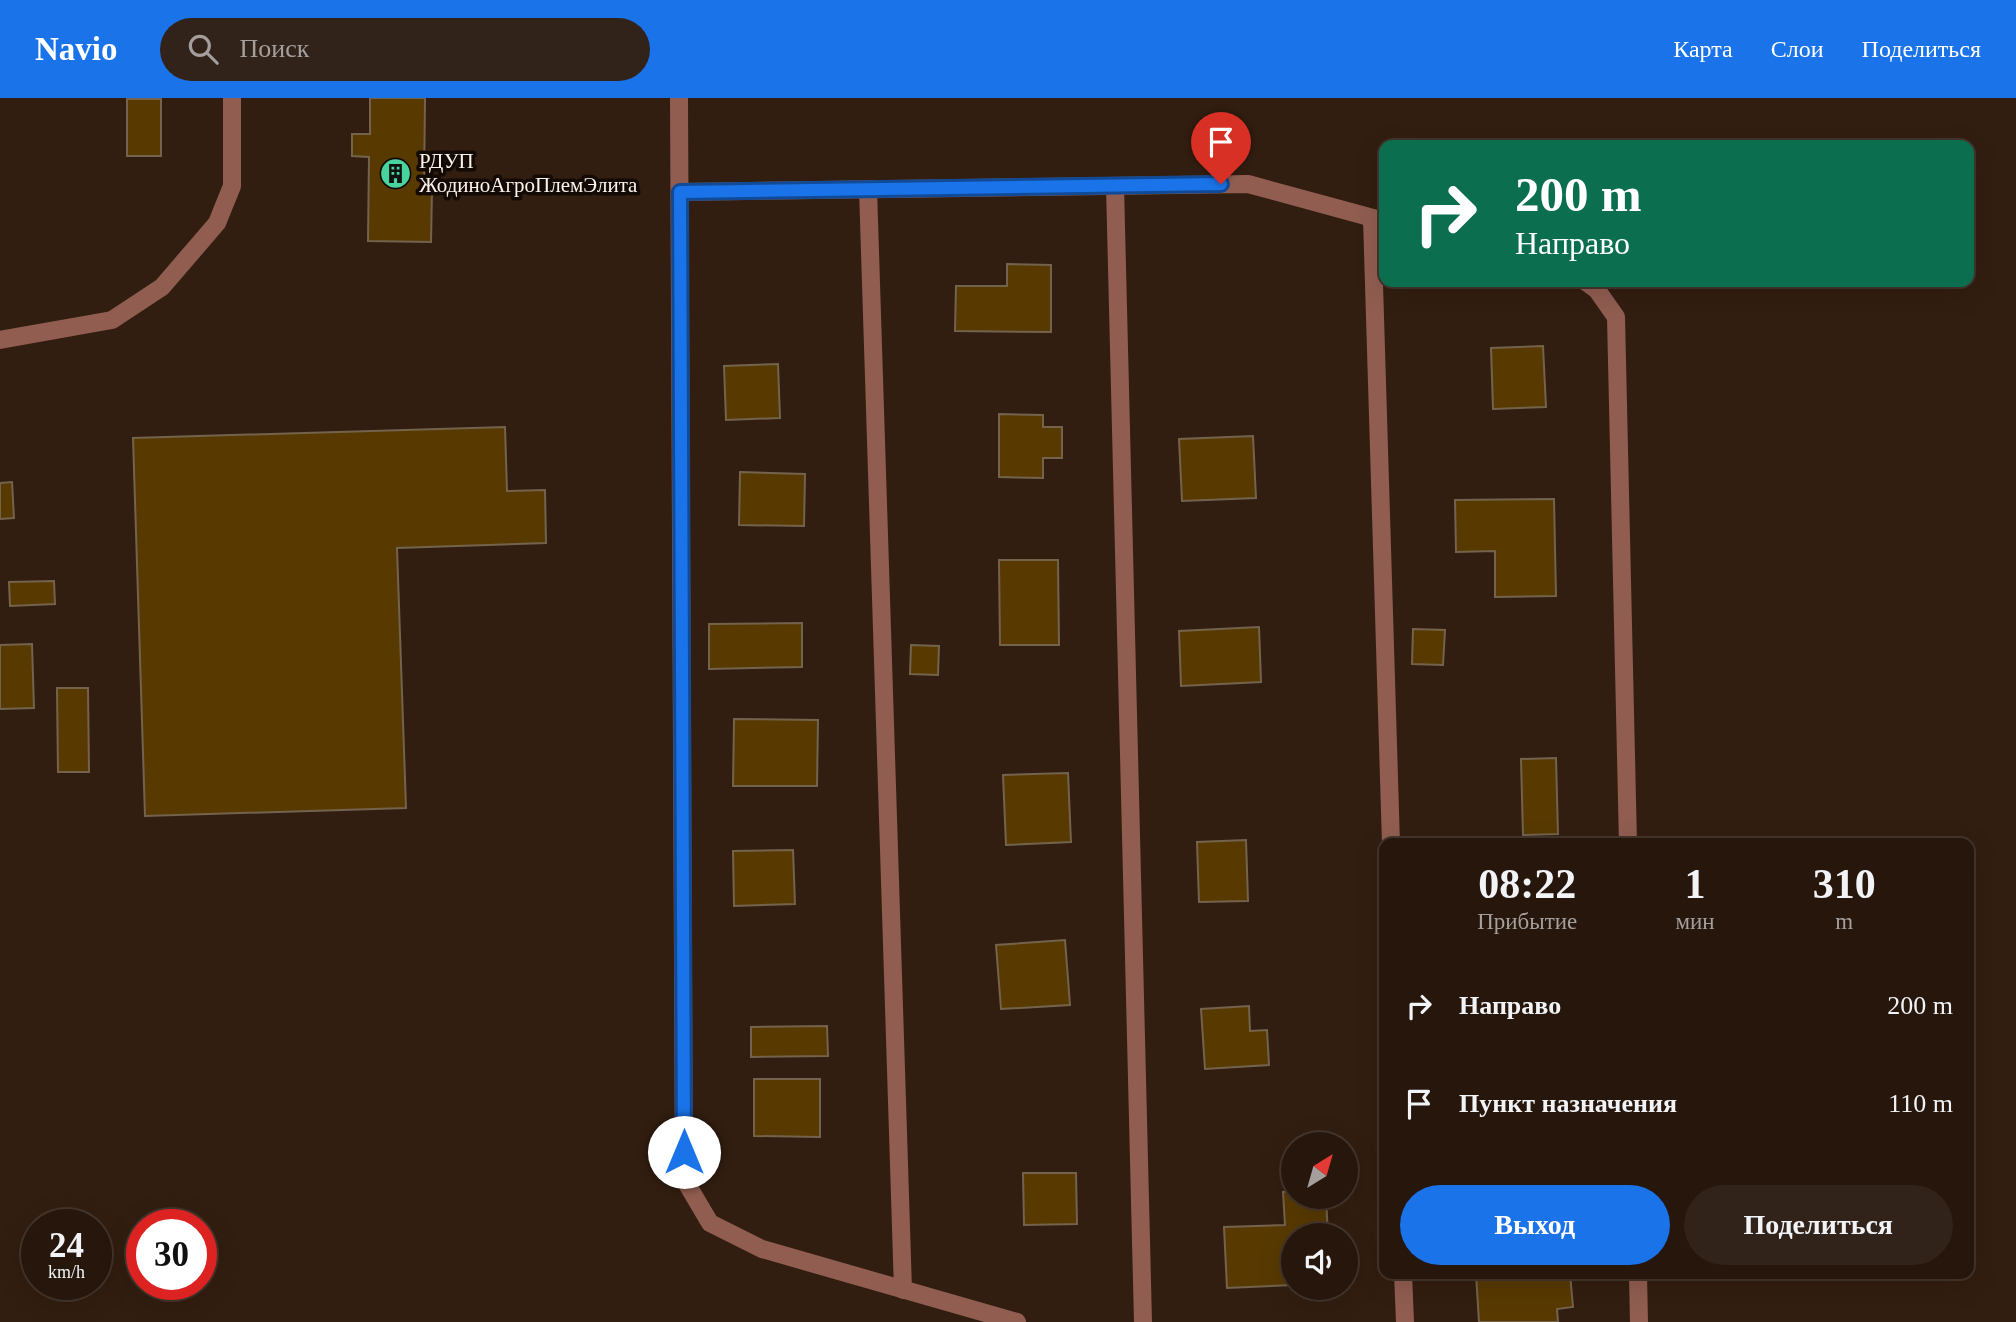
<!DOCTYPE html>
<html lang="ru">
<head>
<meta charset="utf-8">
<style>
  body { margin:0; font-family:"Times New Roman",serif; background:#32231a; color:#f1f3f6; height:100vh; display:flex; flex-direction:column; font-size:26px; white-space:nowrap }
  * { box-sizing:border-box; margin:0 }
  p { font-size:23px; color:#a49f9d }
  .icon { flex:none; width:38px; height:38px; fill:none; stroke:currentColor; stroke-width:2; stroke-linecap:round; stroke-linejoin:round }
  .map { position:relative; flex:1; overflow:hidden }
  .sheet { position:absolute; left:1379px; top:740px; width:595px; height:441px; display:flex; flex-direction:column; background:#26160c; border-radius:14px; box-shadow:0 7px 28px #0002,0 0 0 2px #42352d }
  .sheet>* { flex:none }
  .banner { position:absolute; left:1379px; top:42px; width:595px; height:147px; border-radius:14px; box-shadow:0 7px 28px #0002,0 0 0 2px #42352d; background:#0b6e4f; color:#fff; overflow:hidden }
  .needle { width:46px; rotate:37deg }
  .fabs { position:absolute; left:1281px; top:1034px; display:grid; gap:14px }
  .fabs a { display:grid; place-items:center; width:77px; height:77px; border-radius:50%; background:#26160c; box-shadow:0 7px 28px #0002,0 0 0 2px #42352d; font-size:35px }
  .speed { position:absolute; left:21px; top:1111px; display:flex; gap:14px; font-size:35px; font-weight:700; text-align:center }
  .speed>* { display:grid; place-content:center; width:91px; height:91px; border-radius:50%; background:#26160c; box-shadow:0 7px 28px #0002,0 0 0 2px #42352d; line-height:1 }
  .speed small { font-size:18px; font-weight:400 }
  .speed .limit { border:10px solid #d22; background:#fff; color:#111 }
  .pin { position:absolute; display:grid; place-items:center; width:60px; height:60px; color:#fff; margin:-72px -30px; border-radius:50% 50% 50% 0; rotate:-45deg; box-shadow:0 0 7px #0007 }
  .pin .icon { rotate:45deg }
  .me { position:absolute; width:77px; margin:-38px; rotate:0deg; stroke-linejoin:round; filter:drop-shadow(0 0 5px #0008) }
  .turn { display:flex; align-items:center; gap:24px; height:147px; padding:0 21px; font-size:32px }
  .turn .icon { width:91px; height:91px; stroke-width:2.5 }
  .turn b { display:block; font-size:49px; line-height:60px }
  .eta { display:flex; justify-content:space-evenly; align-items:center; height:119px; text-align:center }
  .eta b { font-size:42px; font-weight:800; line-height:49px }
  .primary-button { display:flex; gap:14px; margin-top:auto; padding:14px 21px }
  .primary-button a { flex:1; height:80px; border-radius:42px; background:#1a73e8; color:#fff; font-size:28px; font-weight:800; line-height:80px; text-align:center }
  .primary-button a+a { background:#32231a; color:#f1f3f6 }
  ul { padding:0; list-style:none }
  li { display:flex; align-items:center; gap:21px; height:98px; padding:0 21px }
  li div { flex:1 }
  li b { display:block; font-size:26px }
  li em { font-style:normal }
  header { display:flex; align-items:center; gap:42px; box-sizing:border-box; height:98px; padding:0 35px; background:#1a73e8; color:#fff }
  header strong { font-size:33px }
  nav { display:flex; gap:38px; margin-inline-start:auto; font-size:24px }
  .search { width:490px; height:63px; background:#32231a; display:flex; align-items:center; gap:18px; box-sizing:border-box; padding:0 24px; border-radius:38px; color:#a49f9d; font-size:26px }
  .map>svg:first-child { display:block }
</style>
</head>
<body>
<header>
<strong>Navio</strong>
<div class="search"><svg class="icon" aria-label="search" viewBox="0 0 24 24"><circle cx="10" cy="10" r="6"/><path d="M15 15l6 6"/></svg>Поиск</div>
<nav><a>Карта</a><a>Слои</a><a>Поделиться</a></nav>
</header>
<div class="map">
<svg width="2016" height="1224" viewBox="0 0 2016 1224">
  <rect width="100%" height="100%" fill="#321e10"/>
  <g fill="#583a00" stroke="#73634d" stroke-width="2">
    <path d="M370 0H425L424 92H432L431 144 368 143 369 59 352 58V36H370Z"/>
    <rect x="127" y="1" width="34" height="57"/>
    <path d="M1007 166 1051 167V234L955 233 956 188H1007Z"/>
    <path d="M1543 248 1546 309 1493 311 1491 250Z"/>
    <path d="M778 266 780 320 726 322 724 268Z"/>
    <path d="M999 316 1043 317V329H1062V360H1043V380L999 379Z"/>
    <path d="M505 329 507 393 545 392 546 445 397 450 406 710 145 718 133 340Z"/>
    <path d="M1253 338 1256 400 1182 403 1179 341Z"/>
    <path d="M740 374 805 376 804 428 739 427Z"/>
    <path d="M12 384 14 420 0 421V385Z"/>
    <path d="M1554 401 1556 498 1495 499V453L1456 454 1455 402Z"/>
    <path d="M999 462H1058L1059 547H1000Z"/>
    <path d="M54 483 55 506 10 508 9 484Z"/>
    <path d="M802 525V569L709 571V526Z"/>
    <path d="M1259 529 1261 584 1181 588 1179 533Z"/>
    <path d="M1413 531 1445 532 1443 567 1412 566Z"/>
    <path d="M32 546 34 610 0 611V547Z"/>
    <path d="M911 547 939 548 938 577 910 576Z"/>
    <path d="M57 590H88L89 674H58Z"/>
    <path d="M734 621 818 622 817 688H733Z"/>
    <path d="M1556 660 1558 736 1523 737 1521 661Z"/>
    <path d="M1068 675 1071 744 1006 747 1003 677Z"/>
    <path d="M1246 742 1248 803 1199 804 1197 744Z"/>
    <path d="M793 752 795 806 734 808 733 753Z"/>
    <path d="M1065 842 1070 907 1001 911 996 847Z"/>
    <path d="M1249 908 1250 933 1267 932 1269 967 1205 971 1201 911Z"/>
    <path d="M827 928 828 958 751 959V929Z"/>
    <path d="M754 981H820V1039L754 1038Z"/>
    <path d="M1023 1075H1076L1077 1126 1024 1127Z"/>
    <path d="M1293 1093V1099H1326L1328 1138H1293V1187L1227 1190 1224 1129 1285 1127 1283 1094Z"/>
    <path d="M1476 1176H1570L1573 1209 1557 1211 1558 1224H1479Z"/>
  </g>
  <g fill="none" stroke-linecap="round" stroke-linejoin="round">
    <g stroke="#915d51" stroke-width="18">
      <path d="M679 0 684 1081 710 1125 762 1151 1017 1224"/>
      <path d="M1115 88 1143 1224"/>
      <path d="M868 91 903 1192"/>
      <path d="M680 94 1248 86 1384 123"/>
      <path d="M1372 120 1391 746"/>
      <path d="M1586 184 1597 192 1616 219 1628 746"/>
      <path d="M0 242 112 222 162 189 217 125 232 88V0"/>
      <path d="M1403 1176 1405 1224"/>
      <path d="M1638 1176 1639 1224"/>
    </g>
  </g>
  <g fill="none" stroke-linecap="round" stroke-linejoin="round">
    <defs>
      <path id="route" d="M684 1054 680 94 1221 86"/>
    </defs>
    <use href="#route" stroke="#114b97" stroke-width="18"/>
    <use href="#route" stroke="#1a73e8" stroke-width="12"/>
  </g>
  <defs>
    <symbol id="building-disc" viewBox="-11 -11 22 22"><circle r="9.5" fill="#48d49d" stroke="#130a05"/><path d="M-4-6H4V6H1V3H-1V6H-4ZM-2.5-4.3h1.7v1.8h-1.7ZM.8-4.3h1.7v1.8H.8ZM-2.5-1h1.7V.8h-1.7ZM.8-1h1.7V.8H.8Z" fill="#111"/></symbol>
  </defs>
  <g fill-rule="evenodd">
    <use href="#building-disc" x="378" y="58" width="35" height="35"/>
  </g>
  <g text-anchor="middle" stroke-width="7" stroke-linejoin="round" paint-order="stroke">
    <g font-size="21" fill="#fef3eb" stroke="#130a05" text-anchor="start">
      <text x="419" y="70">РДУП<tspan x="419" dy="24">ЖодиноАгроПлемЭлита</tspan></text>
    </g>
  </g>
</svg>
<div class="fabs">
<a><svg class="needle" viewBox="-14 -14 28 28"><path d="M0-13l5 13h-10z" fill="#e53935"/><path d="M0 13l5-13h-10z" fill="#a49f9d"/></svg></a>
<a><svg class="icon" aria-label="sound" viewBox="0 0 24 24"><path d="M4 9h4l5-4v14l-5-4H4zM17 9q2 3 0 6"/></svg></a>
</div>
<div class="speed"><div>24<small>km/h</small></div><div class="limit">30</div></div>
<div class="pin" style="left:1221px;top:86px;background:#d93025"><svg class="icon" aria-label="arrive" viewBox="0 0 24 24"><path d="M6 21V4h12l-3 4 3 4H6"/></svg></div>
<svg class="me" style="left:684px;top:1054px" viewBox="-20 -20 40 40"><circle r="19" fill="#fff"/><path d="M0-13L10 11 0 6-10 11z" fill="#1a73e8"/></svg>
<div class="banner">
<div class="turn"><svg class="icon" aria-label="right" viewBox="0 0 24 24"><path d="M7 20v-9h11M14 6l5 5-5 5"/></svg><div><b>200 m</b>Направо</div></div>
</div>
<section class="sheet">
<div class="eta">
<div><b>08:22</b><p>Прибытие</p></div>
<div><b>1</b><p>мин</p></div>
<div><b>310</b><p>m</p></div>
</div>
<ul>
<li><svg class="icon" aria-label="right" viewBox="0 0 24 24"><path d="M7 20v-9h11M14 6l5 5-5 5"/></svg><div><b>Направо</b></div><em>200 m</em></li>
<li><svg class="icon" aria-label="arrive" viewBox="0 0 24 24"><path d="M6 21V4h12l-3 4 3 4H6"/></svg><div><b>Пункт назначения</b></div><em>110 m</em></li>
</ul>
<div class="primary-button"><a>Выход</a><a>Поделиться</a></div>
</section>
</div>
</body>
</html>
